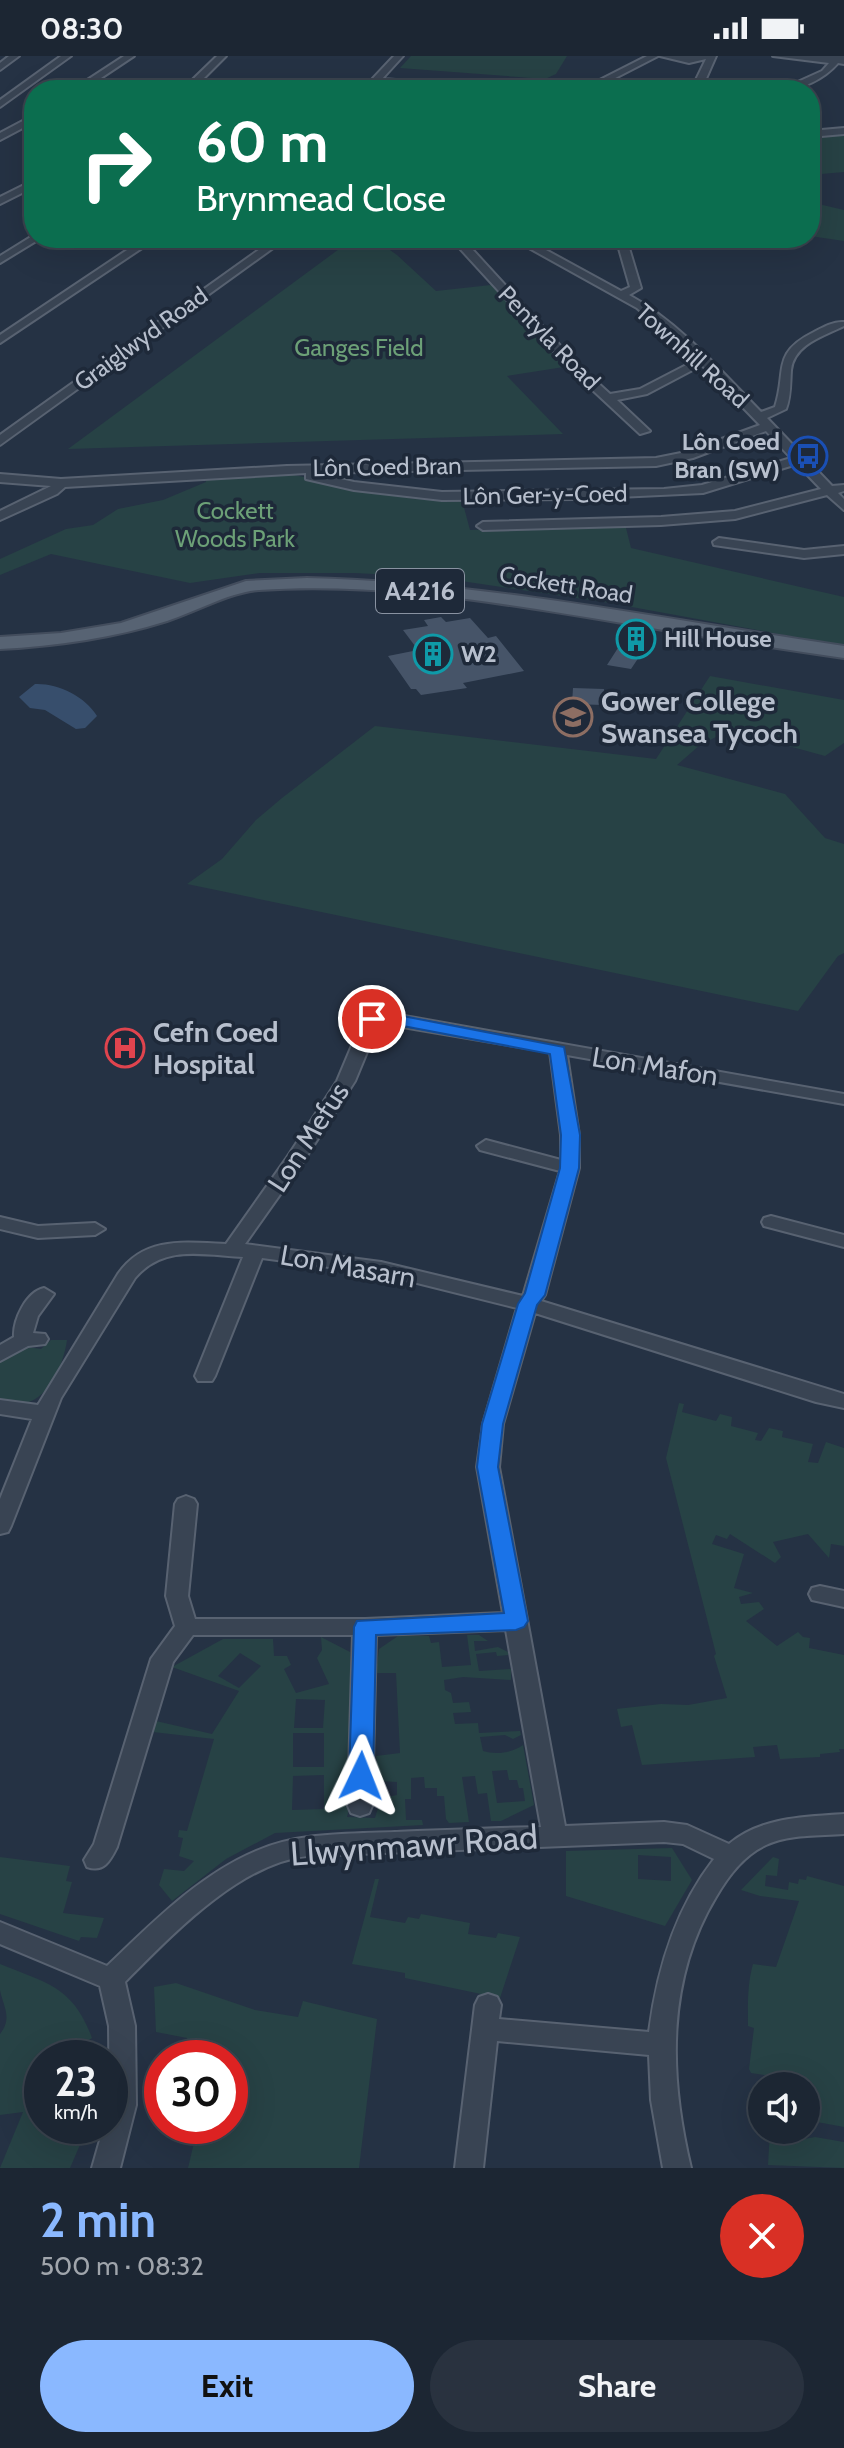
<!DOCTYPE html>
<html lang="en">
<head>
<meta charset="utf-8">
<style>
  body { margin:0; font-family:Cabin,sans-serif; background:#29323f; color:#f1f3f6; height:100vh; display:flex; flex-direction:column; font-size:30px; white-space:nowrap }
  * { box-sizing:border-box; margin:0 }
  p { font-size:26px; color:#a0a5ac }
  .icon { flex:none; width:44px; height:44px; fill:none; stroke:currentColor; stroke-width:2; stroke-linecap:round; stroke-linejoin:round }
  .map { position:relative; height:2112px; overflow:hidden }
  .panel { display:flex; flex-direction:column; background:#1c2633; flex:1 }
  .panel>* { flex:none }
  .banner { position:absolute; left:24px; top:24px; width:796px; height:168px; border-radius:32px; box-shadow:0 8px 32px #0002,0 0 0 2px #3a434e; background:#0b6e4f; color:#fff; overflow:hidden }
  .buttons { position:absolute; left:748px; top:2016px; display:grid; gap:16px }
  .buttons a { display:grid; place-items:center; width:72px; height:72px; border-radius:50%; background:#1c2633; box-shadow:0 8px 32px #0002,0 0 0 2px #3a434e; font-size:40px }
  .speed { position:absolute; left:24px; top:1984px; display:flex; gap:16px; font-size:40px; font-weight:700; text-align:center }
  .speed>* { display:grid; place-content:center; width:104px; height:104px; border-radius:50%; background:#1c2633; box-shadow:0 8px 32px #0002,0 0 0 2px #3a434e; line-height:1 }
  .speed small { font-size:20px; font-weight:400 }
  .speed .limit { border:12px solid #d22; background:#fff; color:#111 }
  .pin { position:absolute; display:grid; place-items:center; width:68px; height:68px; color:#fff; margin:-34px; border:4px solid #fff; border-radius:50%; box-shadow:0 2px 8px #0007 }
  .me { position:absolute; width:88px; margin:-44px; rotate:2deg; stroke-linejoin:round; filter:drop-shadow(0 0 6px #0008) }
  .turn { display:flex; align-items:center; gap:28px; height:168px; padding:0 40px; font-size:36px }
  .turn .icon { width:104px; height:104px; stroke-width:2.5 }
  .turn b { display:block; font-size:56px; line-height:68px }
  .round { display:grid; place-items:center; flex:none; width:84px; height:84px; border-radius:42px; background:#29323f }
  .headline { display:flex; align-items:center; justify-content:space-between; height:136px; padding:0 40px }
  h1 { font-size:48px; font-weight:800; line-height:60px; color:#8ab8ff }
  .cta { display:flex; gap:16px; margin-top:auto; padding:16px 40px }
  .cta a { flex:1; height:92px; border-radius:48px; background:#8ab8ff; color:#111; font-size:32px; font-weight:800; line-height:92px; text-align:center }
  .cta a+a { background:#29323f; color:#f1f3f6 }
  .status { display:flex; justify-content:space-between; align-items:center; height:56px; padding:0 40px; background:#1c2633; direction:ltr }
  .status svg { height:22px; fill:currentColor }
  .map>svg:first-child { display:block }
</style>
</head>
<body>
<div class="status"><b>08:30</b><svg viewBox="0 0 49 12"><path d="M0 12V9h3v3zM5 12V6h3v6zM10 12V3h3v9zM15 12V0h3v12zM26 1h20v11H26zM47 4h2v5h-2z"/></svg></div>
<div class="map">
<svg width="844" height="2112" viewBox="0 0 844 2112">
  <rect width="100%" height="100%" fill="#253244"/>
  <g fill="#274245" fill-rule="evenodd">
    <path d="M411 0H567L556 18 545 23 400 12Z"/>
    <path d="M844 76V116L810 119V79Z"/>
    <path d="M810 146 844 154V185L810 180Z"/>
    <path d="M354 182H373L397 199 436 235 491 229 564 311 507 320 563 378 68 393Z"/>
    <path d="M279 416 414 443 462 444 470 474 625 468 631 492 844 541V590L610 547 434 521 354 517H260L190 527 51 498 0 519V503L66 473 93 469 118 453 163 444 206 426 205 419Z"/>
    <path d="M710 620 844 644V687L825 700 730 674 700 689 677 709 785 738 825 782 844 788V897L838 900 798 955 187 828 222 803 256 764 282 742 375 670 656 703Z"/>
    <path d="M51 1284H67C63 1314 39 1365 0 1342V1305L27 1291 41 1293Z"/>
    <path d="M679 1347 684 1348 682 1356 716 1365 720 1358 732 1361 731 1370 758 1377 755 1384 761 1385 769 1372 783 1375 782 1381 813 1388 808 1406 818 1407 826 1386 844 1392V1490L831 1488 829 1502 808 1478 773 1486 781 1501 775 1507 730 1478 727 1483 716 1479 712 1488 744 1498 734 1532 753 1537 739 1541 741 1548 759 1546 764 1553 746 1565 777 1590 798 1576 803 1581 810 1582 809 1592 844 1599V1693H839L840 1696 820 1698V1701L780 1703 777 1689 753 1691 755 1701 642 1709 632 1669 621 1671 617 1653 607 1654 661 1648 688 1649 727 1642 714 1600 716 1598 666 1402Z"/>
    <path d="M467 1579H479L488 1585H474L475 1595 498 1591 508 1596V1599L497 1600 496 1596 476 1598 479 1615 511 1613V1624L463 1621 444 1624 445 1634 451 1637 453 1647 469 1646 471 1656 453 1657 455 1668 478 1667 479 1677 520 1675 521 1679 513 1683 505 1679 480 1681 483 1695C496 1699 512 1697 523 1689L534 1749 501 1765H491L487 1737 478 1738 475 1720 462 1721 469 1766 449 1767 446 1763 444 1740H437V1732H425L424 1721 411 1722V1743H405L406 1764H422L423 1769 275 1777 226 1803 172 1845 159 1829 164 1813 184 1815 194 1805 179 1800 183 1782 178 1781 179 1774 187 1775 214 1683 153 1676 156 1665 212 1678 239 1635 172 1611 223 1583H273L274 1600H287L291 1609 284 1613 296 1637 329 1628 317 1602 322 1594 321 1581 350 1596 351 1743 347 1761 375 1762 381 1742 397 1739V1726L379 1725 376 1700 400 1697 396 1617H376L379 1593 398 1580H429L431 1587 439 1586 442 1611 471 1609ZM240 1597 261 1610 239 1632 218 1620ZM296 1643 325 1644 323 1672H294ZM293 1677H324V1711H293ZM507 1714 509 1724H517L519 1732H523L525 1745 497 1747 492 1715ZM324 1719V1753L292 1754 293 1720Z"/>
    <path d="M672 1792 692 1824 665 1870 566 1840V1795ZM638 1799 671 1801V1825L638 1823Z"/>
    <path d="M0 1801 70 1810 66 1825 72 1826 63 1857 104 1862 97 1882 81 1881 79 1885 0 1858Z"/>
    <path d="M773 1801 779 1803 777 1820 766 1819 765 1830 788 1834 789 1826 798 1828 799 1823 806 1824 807 1820 844 1830V2071L817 2066V2062L806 2060V2030H769L771 2020 751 2017 749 2013 754 1972 748 1970C748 1949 747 1929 753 1908L776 1911 799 1845 760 1840 741 1834Z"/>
    <path d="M375 1823H379L370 1861 405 1867 408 1861 419 1863 421 1858 470 1867 468 1878 496 1882 498 1877 520 1881 500 1942 405 1922V1917L352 1908Z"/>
    <path d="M0 1908C46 1927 73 1930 92 1982L65 1999 67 2002H42V2070H88L70 2112H0L23 2056 0 2059V1978C13 1962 3 1950 0 1934 0 1926 0 1916 0 1908Z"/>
    <path d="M176 1927 255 1954 298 1961 303 1945 377 1963 359 2112H188L198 2070H230V2002L186 1997 187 1982 156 1976 154 1931Z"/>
    <path d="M770 2074H782L789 2086 815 2081 844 2086V2112L768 2109Z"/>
  </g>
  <path fill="#374e6c" d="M35 628C57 627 85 640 97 660L85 672 76 673 45 654 30 652 19 641Z"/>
  <g fill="#465468">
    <path d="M441 561 446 566 470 562 488 582 496 580 524 615 463 627 467 632 421 639 416 633H411L388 600 418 594 403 574 428 570 424 564Z"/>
    <path d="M631 579 649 582 646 585 649 586 631 613 607 609 625 581Z"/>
    <path d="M573 632 604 633 603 649 572 648Z"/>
  </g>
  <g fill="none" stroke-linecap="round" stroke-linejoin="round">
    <defs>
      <g id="minor">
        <path d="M9 0H19L0 14V7Z"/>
        <path d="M61 0H71L0 51V44Z"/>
        <path d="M124 0H134L83 34H72Z"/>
        <path d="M217 0H226L192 34H182Z"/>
        <path d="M394 0H403L382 23 493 31 498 34 378 28 372 34H362Z"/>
        <path d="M647 0H658L592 34H580Z"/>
        <path d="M660 0H716L701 34H691L706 3 689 7Z"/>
        <path d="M773 0H844V8L838 7C824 23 802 34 780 34L822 15 829 7Z"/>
        <path d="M34 59V66L0 84V77Z"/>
        <path d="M844 72V78L810 81V75Z"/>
        <path d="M34 124V131L0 148V141Z"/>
        <path d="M34 179V182H41L0 207V200Z"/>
        <path d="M145 182H157L0 287V279Z"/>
        <path d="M242 182H287L0 389V379L267 188Z"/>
        <path d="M454 182H462L578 309 610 338 640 333 696 304 637 252 511 182H524L621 235 630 231 616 182H626L641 232 629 239C680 267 721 315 761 356L775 351C787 315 771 297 814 276 823 271 834 265 844 266V270C824 280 794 288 791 314 790 328 791 340 786 353L767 362 832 430 844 429V435L838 437 844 443V454L827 439 735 463 661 469 483 474 477 470 483 466 661 461 735 455 821 433 797 408 703 437 575 443 442 444 354 434 306 423V417L65 431 57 438 0 464V455L51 430 0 426V418L61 423 287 410 656 402 686 396 760 369 702 309 647 338 617 344 650 375 640 378 570 313 454 186ZM766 375 791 402 702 429 664 433 442 436 354 426 314 417 656 410 693 402Z"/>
        <path d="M719 482 804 494 844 490V498L804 502 714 489 713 486Z"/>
        <path d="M382 956 844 1038V1048L567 999 579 1079V1112L545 1239 541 1245 844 1338V1352L816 1346 535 1257 503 1368 499 1411 565 1770 664 1766 687 1769 729 1788C761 1761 804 1761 844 1758V1778C819 1780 789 1778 766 1789 744 1799 728 1820 716 1841 666 1924 669 2020 691 2112H663L651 2044 649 1999 497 1985 483 2112H455L475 1949 479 1941 488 1938 497 1941 501 1949 499 1963 649 1976C657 1914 675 1853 714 1803L683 1788 664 1786 308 1800C239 1807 171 1880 125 1926L135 1970 136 2049 120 2112H92L104 2070H110L109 1970 100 1930 0 1888V1866L107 1910C152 1867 199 1819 256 1795 300 1776 348 1778 395 1776 444 1774 492 1772 541 1771L506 1574 376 1579 372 1750 369 1757 360 1760 351 1757 348 1750 353 1579H193L173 1606 117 1791C110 1805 104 1817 87 1811L84 1804 94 1788 151 1603 175 1570 166 1540 175 1448 178 1443 186 1440 194 1443 197 1448 188 1540 195 1563H365L503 1557 477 1411 483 1368 517 1252 381 1218 262 1202 215 1320 212 1325H198L195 1320 243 1201C203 1199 164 1188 135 1222L61 1342 11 1470 8 1476 0 1478V1443L32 1363 0 1358V1344L38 1349 118 1218C144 1180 185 1186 226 1188L286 1103 337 1025 363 963 366 959ZM379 967 550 996 561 1079V1104L486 1084 477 1090 480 1094 560 1115 523 1240 381 1206 245 1188 303 1106 355 1025Z"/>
        <path d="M771 1160 844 1179V1191L764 1170 762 1166 764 1162Z"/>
        <path d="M0 1161 38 1170 95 1167 105 1173 95 1179 38 1182 0 1173Z"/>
        <path d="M44 1232 54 1238 38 1260 33 1277 45 1278 48 1283 45 1288 28 1290 0 1305V1289L14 1281C13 1264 26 1236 44 1232Z"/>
        <path d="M820 1530 844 1535V1551L812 1544 809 1538 812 1532Z"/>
      </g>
      <path id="major" d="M307 522C487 526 666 564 844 590V602C770 591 696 580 622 567 503 547 380 526 259 534 227 537 198 555 167 565 113 582 57 590 0 593V581L61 577 121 567 246 525Z"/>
    </defs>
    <use href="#minor" stroke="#586271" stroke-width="4"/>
    <use href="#major" stroke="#434d5d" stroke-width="4"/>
    <use href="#minor" fill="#394453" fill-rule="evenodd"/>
    <use href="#major" fill="#576373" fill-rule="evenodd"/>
  </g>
  <path fill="#1a73e8" stroke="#114b97" stroke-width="2" d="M382 956 564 991 580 1079 579 1112 545 1239 537 1249 503 1368 498 1411 528 1565 524 1571 516 1574 376 1579 373 1720 370 1727 361 1730 352 1727 349 1720 354 1571 357 1565 504 1557 477 1411 482 1368 518 1248 525 1237 560 1112 561 1079 550 998 382 966 372 968 363 963 366 959Z"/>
  <defs>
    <symbol id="bus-ring" viewBox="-11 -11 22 22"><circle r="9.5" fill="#1e2939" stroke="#1a4fb4" stroke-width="1.5"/><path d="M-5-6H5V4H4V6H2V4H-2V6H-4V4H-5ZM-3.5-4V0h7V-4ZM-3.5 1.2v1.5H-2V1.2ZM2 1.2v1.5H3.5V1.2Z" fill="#1a4fb4"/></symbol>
    <symbol id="building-ring" viewBox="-11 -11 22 22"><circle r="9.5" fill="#1e2939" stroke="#0f9aa8" stroke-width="1.5"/><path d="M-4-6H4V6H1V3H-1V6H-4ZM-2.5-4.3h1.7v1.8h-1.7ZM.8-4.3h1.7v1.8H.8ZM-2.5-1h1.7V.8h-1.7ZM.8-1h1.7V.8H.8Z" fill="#0f9aa8"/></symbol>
    <symbol id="university-ring" viewBox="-11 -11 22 22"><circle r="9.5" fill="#1e2939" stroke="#8d6e63" stroke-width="1.5"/><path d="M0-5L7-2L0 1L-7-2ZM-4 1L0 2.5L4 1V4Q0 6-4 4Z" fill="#8d6e63"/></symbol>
    <symbol id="hospital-ring" viewBox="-11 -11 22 22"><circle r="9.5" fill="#1e2939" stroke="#e0444e" stroke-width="1.5"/><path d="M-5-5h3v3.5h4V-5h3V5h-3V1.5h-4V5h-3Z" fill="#e0444e"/></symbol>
  </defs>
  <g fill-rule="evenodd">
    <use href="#bus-ring" x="786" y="378" width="44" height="44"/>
    <use href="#building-ring" x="614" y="561" width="44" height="44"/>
    <use href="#building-ring" x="411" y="576" width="44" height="44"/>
    <use href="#university-ring" x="551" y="639" width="44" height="44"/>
    <use href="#hospital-ring" x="103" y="970" width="44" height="44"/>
  </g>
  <g text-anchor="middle" stroke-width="7" stroke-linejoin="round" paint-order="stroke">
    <g font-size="24" fill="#b7bfcd" stroke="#1e2939">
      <text transform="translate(549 282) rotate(46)" y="8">Pentyla Road</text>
      <text transform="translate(141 283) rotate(-36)" y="8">Graiglwyd Road</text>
      <text transform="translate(692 300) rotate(42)" y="8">Townhill Road</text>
      <text transform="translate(387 411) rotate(-1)" y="8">Lôn Coed Bran</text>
      <text transform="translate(545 439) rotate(-1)" y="8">Lôn Ger-y-Coed</text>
      <text transform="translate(566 529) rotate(9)" y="8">Cockett Road</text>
    </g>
    <g font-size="24" fill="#6ca077" stroke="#1e2939">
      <text x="359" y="300">Ganges Field</text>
      <text x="235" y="463">Cockett<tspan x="235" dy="28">Woods Park</tspan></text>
    </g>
    <g font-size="24" font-weight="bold" fill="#b7bfcd" stroke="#1e2939" text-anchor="start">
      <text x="780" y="394" text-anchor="end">Lôn Coed<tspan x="780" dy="28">Bran (SW)</tspan></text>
      <text x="664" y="591">Hill House</text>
      <text x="461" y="606">W2</text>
    </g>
    <rect fill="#1e2939" stroke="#8992a1" stroke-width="2" x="376" y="513" width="88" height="44" rx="6"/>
    <g font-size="26" font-weight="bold" fill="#b7bfcd">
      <text x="420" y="544">A4216</text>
    </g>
    <g font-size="28" font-weight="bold" fill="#b7bfcd" stroke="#1e2939" text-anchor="start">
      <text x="601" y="655">Gower College<tspan x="601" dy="32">Swansea Tycoch</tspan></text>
      <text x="153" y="986">Cefn Coed<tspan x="153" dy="32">Hospital</tspan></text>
    </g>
    <g font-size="28" fill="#b7bfcd" stroke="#1e2939">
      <text transform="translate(655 1010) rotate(9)" y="10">Lon Mafon</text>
      <text transform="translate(308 1081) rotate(-57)" y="10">Lon Mefus</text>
      <text transform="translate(348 1210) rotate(10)" y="10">Lon Masarn</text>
    </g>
    <g font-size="34" fill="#b7bfcd" stroke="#1e2939">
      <text transform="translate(414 1789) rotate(-4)" y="12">Llwynmawr Road</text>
    </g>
  </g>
</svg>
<div class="buttons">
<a><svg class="icon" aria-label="sound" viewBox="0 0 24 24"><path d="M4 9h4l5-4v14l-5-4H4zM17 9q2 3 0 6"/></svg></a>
</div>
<div class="speed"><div>23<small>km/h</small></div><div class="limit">30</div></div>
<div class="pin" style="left:372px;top:963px;background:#d93025"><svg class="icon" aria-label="arrive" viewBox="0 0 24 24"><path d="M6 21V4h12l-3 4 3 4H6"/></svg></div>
<svg class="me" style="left:361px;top:1720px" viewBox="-20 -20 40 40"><path d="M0-17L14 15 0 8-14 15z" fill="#1a73e8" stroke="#fff" stroke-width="4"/></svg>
<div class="banner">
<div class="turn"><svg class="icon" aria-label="right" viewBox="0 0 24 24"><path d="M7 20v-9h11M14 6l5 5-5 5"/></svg><div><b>60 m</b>Brynmead Close</div></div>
</div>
</div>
<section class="panel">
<div class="headline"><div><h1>2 min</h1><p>500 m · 08:32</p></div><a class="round" style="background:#d93025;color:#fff"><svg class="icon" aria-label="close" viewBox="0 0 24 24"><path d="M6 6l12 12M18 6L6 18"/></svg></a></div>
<div class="cta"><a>Exit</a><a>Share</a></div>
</section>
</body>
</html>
